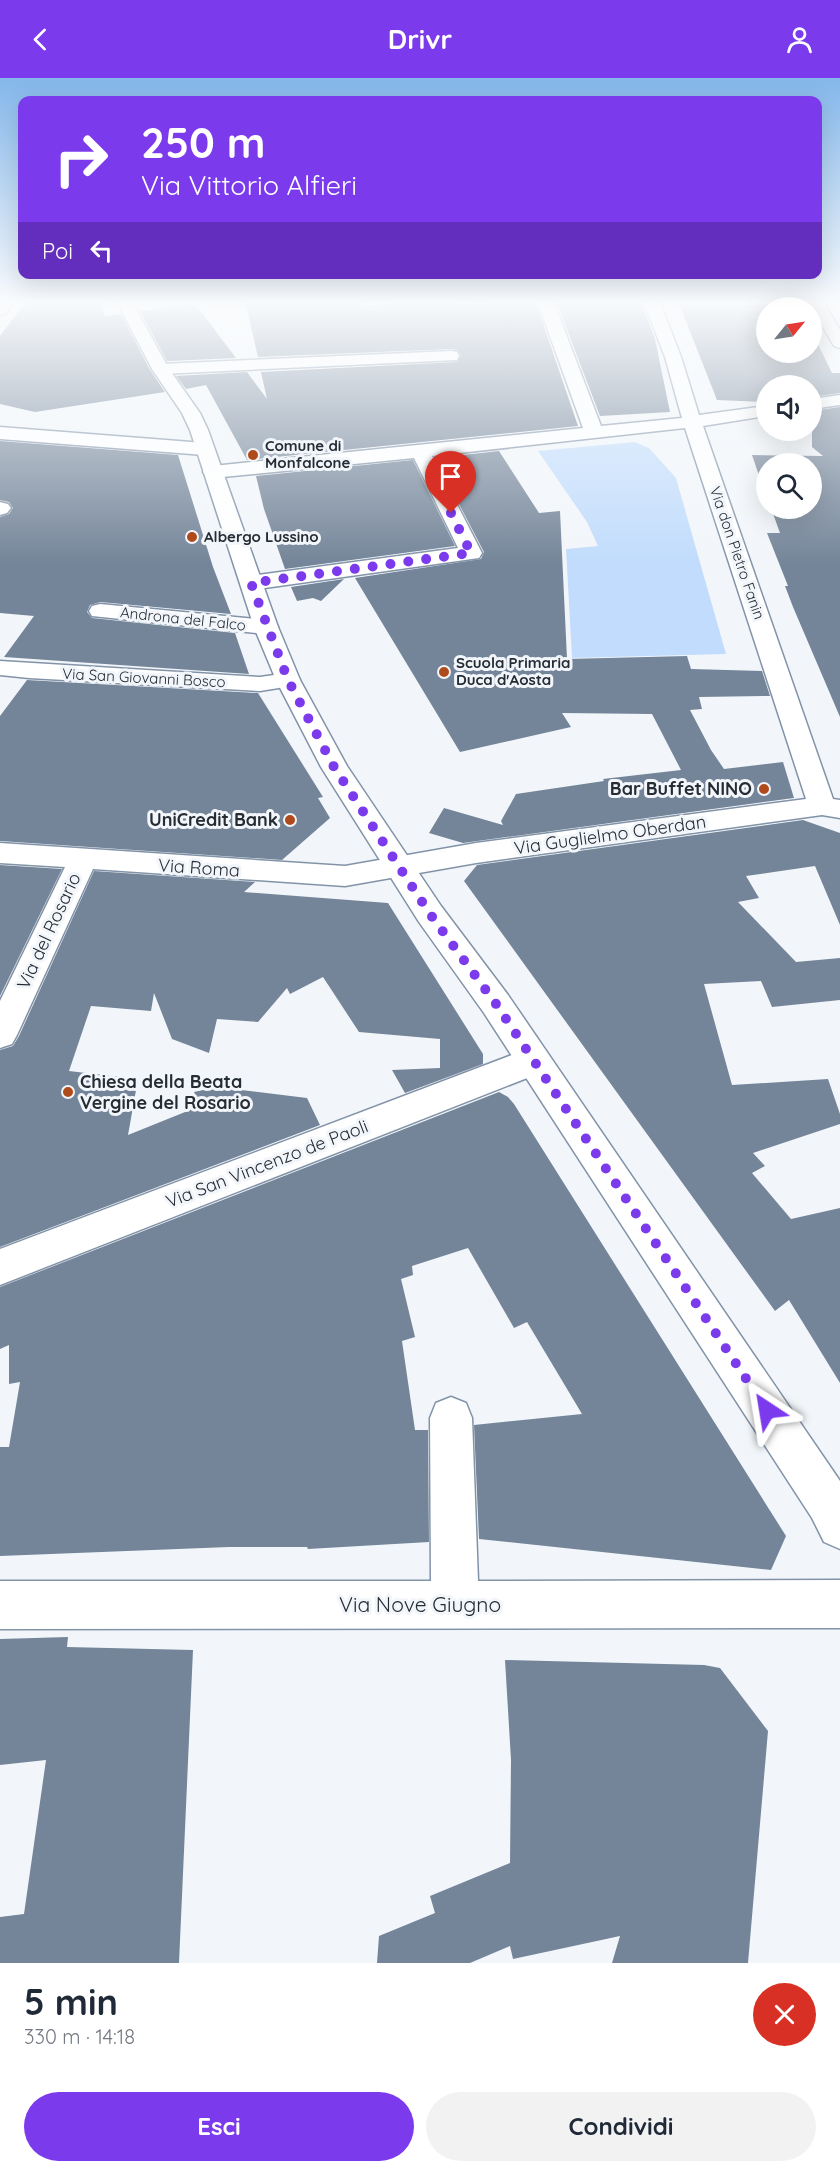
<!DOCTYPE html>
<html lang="it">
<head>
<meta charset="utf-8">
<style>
  body { margin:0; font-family:Quicksand,sans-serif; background:#f2f2f3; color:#1f2937; height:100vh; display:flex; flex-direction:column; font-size:22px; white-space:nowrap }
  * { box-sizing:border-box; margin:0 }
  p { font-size:20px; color:#747a83 }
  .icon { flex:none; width:33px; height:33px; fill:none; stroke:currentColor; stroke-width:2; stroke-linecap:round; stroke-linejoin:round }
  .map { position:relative; height:1885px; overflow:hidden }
  .details { display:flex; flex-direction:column; background:#fff; flex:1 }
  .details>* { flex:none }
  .guide { position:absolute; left:18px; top:18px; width:804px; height:183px; border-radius:12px; box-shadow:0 6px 24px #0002; background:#7c3aed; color:#fff; overflow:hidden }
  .needle { width:39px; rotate:60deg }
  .fabs { position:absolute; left:756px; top:219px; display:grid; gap:12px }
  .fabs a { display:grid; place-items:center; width:66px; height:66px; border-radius:50%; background:#fff; box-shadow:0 6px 24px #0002; font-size:30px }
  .pin { position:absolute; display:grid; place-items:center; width:51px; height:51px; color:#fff; margin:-62px -26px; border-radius:50% 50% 50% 0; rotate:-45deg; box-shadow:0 0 6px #0007 }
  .pin .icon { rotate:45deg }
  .me { position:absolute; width:66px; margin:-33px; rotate:327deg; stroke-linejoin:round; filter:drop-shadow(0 0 4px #0008) }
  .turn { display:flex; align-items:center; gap:21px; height:126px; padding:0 24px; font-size:27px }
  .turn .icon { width:78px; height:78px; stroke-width:2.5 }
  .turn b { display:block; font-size:42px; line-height:51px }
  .then { display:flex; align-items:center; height:57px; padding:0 24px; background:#0003; gap:12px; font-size:22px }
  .round { display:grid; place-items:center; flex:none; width:63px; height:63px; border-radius:32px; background:#f2f2f3 }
  .overview { display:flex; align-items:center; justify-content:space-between; height:102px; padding:0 24px }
  h1 { font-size:36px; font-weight:700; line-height:45px }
  .cta { display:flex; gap:12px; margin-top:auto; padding:12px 24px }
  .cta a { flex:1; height:69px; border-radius:36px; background:#7c3aed; color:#fff; font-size:24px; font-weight:700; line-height:69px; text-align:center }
  .cta a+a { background:#f2f2f3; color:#1f2937 }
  header { display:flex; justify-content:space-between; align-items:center; height:78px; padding:0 24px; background:#7c3aed; color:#fff; font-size:27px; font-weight:700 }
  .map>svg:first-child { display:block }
</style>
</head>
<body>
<header><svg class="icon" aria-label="back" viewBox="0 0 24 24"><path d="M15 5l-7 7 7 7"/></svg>Drivr<svg class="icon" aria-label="person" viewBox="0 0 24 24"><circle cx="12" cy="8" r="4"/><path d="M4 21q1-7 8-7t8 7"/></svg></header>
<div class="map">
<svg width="840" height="1885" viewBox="0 0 840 1885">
  <rect width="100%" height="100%" fill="#f2f6fa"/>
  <path fill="#c1dcfc" d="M635 364 649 370 676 400 726 576 572 580 566 471 598 468 587 444 538 373Z"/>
  <g fill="#748599">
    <path d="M27 222H102L104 238 121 236 150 292 165 314 35 334 0 326V258Z"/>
    <path d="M245 222H362V228L435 222H454L456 226 536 225 578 348 247 382 206 307 186 311 176 298 247 294 267 321 261 294 457 284 461 277 457 272 451 271 258 279Z"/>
    <path d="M564 222 641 224 655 261 670 334 600 338 557 225H564Z"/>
    <path d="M192 226 199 231 236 280 167 283 140 233Z"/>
    <path d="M776 227 792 230H766V274H812V260H815L832 295H840V315L812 319V308H766V324L717 322 680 228Z"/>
    <path d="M840 329V639L793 529 785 508H788L767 455H780L771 430H812V386H766V418L752 377 823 378 812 369V333Z"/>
    <path d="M0 363 178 377 213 489 231 536 100 524 90 527 87 534 92 540 235 555 249 596 4 579 34 538 0 535V439L9 436 13 430 9 424 0 422Z"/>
    <path d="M499 373 539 435 560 433 567 581 687 578 691 591 762 593 770 618 699 619 702 631 690 632 711 672 724 691 783 684 794 720 463 765 429 755 444 730 503 747 501 743 516 716 604 703 603 701 681 692 652 636 562 635 571 649 460 674 355 500 481 481 484 474 435 380Z"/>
    <path d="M413 382 455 468 285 491 264 431 256 398Z"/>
    <path d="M344 501 321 523 313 520 297 523 291 509Z"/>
    <path d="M27 602 258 615 323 719 318 720 330 740 282 782 0 763V638Z"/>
    <path d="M803 742 840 755V847L815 788 746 798 759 820 738 824 796 884 840 880V922L772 929 761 903 704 906 732 1007 828 1001 840 1036V1046L753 1075 765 1088 752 1095 791 1141 840 1130V1305L789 1222 775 1233 464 803 477 787Z"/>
    <path d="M0 787 62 791 0 918Z"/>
    <path d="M94 793 255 804 244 814 388 825 483 976V986L405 1015 392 992 440 990V961L359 954 323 899 290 916 287 910 258 944 217 941 209 975 172 961 154 915 151 933 91 928 69 993 138 1001 128 1057 200 1028 194 1014 216 1009 307 1020 320 1047 0 1169V972L13 968 19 958Z"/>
    <path d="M499 1014 508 1019 514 1026 786 1458 771 1492 479 1461 474 1347 582 1336 527 1244 514 1250 468 1170 412 1188 413 1197 401 1201 415 1259 402 1263 415 1352H428L429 1464 308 1471 307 1469H229L0 1478V1369H9L20 1304 9 1306V1267L0 1271V1209Z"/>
    <path d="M68 1559 67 1569 193 1572 179 1885H0V1839L24 1836 46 1682 0 1687V1561Z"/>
    <path d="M505 1582 704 1587 720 1590 768 1653 748 1885H612L620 1858 513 1881 510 1868 470 1885H377L379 1858 435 1835 430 1818 510 1785 511 1682Z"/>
  </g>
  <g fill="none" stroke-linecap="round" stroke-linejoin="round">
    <defs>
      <g id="street">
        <path d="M537 222H553L601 348 682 340 665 279 643 222H659L681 279 699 337 766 328V338L703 348 833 721 840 722V740L822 737 476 785 345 808 93 791 17 957 12 966 0 970V923L65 789 0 785V765L345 788 476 765 806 721 685 350 432 378 482 475 479 480 251 512 243 510 240 505 243 500 251 498 458 470 414 380 213 400 206 398 203 394 206 390 213 388 583 350Z"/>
        <path d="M807 222H822L840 252V270L834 268Z"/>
        <path d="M451 273 457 274 459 278 457 282 161 296 155 295 152 291 155 287 161 286Z"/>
        <path d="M840 317V327L812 331V321Z"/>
        <path d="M0 349 204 365 211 367 214 371 211 375 204 377 0 361Z"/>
        <path d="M0 424 8 426 11 430 7 435 0 437Z"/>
        <path d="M100 526 266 542 274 544 278 549 274 554 266 556 92 538 89 533 92 528Z"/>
        <path d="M0 583 260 599 288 595 297 597 300 602 297 607 260 613 29 600 0 597Z"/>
        <path d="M533 969 545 973 550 983 545 993 0 1207V1171Z"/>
        <path d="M451 1319 466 1325 472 1340 478 1503 840 1502V1550L0 1551V1503H431L430 1340 436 1325Z"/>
      </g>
      <g id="secondary">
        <path d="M0 222H15L6 235 0 237Z"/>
        <path d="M116 222H131L169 291 200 335 208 352 278 549 300 602 347 688 441 828 508 917 840 1403V1471L824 1464 812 1440 484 935 419 844 321 689 276 602 254 549 190 352 182 335 152 291Z"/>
      </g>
    </defs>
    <use href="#street" stroke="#8293a8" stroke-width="3"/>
    <use href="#secondary" stroke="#8293a8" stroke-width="3"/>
    <use href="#street" fill="#fff" fill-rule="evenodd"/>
    <use href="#secondary" fill="#fff" fill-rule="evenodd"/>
  </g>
  <linearGradient id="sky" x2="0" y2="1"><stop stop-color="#84b7eb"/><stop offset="0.46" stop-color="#f9fbfd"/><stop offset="1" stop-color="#f9fbfd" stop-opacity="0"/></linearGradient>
  <rect width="840" height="486" fill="url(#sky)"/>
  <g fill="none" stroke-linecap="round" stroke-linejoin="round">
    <path stroke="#7c3aed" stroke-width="10" stroke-dasharray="0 18" d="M451 435 471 475 251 505 288 602 334 689 430 836 496 926 767 1332"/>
  </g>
  <g fill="#af4a1a" stroke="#f2f6fa" stroke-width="2">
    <circle cx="253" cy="377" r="6"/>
    <circle cx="192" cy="459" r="6"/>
    <circle cx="444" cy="594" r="6"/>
    <circle cx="764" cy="711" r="6"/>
    <circle cx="290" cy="742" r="6"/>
    <circle cx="68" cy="1014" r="6"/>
  </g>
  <g text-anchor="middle" stroke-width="6" stroke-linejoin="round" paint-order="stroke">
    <g font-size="15" font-weight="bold" fill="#252c34" stroke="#f2f6fa" text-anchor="start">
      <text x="265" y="373">Comune di<tspan x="265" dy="17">Monfalcone</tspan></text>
      <text x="204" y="464">Albergo Lussino</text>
      <text x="456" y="590">Scuola Primaria<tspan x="456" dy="17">Duca d'Aosta</tspan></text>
    </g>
    <g font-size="15" fill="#252c34" stroke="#f2f6fa">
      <text transform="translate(737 475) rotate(71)" y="5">Via don Pietro Fanin</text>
      <text transform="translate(183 541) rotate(6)" y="5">Androna del Falco</text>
      <text transform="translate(144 600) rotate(3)" y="5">Via San Giovanni Bosco</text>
    </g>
    <g font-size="18" font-weight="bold" fill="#252c34" stroke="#f2f6fa" text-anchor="end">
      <text x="752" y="717">Bar Buffet NINO</text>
      <text x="278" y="748">UniCredit Bank</text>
      <text x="80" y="1010" text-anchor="start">Chiesa della Beata<tspan x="80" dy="21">Vergine del Rosario</tspan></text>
    </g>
    <g font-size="18" fill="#252c34" stroke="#f2f6fa">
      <text transform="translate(610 757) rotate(-8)" y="6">Via Guglielmo Oberdan</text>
      <text transform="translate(199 790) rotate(4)" y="6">Via Roma</text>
      <text transform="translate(49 853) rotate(-65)" y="6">Via del Rosario</text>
      <text transform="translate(267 1086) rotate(-21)" y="6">Via San Vincenzo de Paoli</text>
    </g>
    <g font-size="21" fill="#252c34" stroke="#f2f6fa">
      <text x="420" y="1534">Via Nove Giugno</text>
    </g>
  </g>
</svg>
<div class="fabs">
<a><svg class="needle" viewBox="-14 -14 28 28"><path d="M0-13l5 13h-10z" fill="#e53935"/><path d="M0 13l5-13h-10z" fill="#747a83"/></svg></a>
<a><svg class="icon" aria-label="sound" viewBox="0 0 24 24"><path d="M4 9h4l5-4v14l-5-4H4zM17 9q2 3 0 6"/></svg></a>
<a><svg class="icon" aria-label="search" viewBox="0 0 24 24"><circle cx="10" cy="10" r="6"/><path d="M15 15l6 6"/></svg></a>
</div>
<div class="pin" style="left:451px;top:435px;background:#d93025"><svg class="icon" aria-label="arrive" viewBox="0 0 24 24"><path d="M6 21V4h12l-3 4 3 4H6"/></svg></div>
<svg class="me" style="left:767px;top:1332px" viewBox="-20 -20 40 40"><path d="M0-17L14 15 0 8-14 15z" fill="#7c3aed" stroke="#fff" stroke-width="4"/></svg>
<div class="guide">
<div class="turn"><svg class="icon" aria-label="right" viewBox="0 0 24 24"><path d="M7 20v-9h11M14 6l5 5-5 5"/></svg><div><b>250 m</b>Via Vittorio Alfieri</div></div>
<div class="then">Poi<svg class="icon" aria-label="left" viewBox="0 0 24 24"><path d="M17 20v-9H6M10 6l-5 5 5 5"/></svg></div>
</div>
</div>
<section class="details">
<div class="overview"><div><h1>5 min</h1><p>330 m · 14:18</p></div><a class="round" style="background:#d93025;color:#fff"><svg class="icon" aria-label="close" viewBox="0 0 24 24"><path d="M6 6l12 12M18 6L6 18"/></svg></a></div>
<div class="cta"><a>Esci</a><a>Condividi</a></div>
</section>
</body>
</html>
